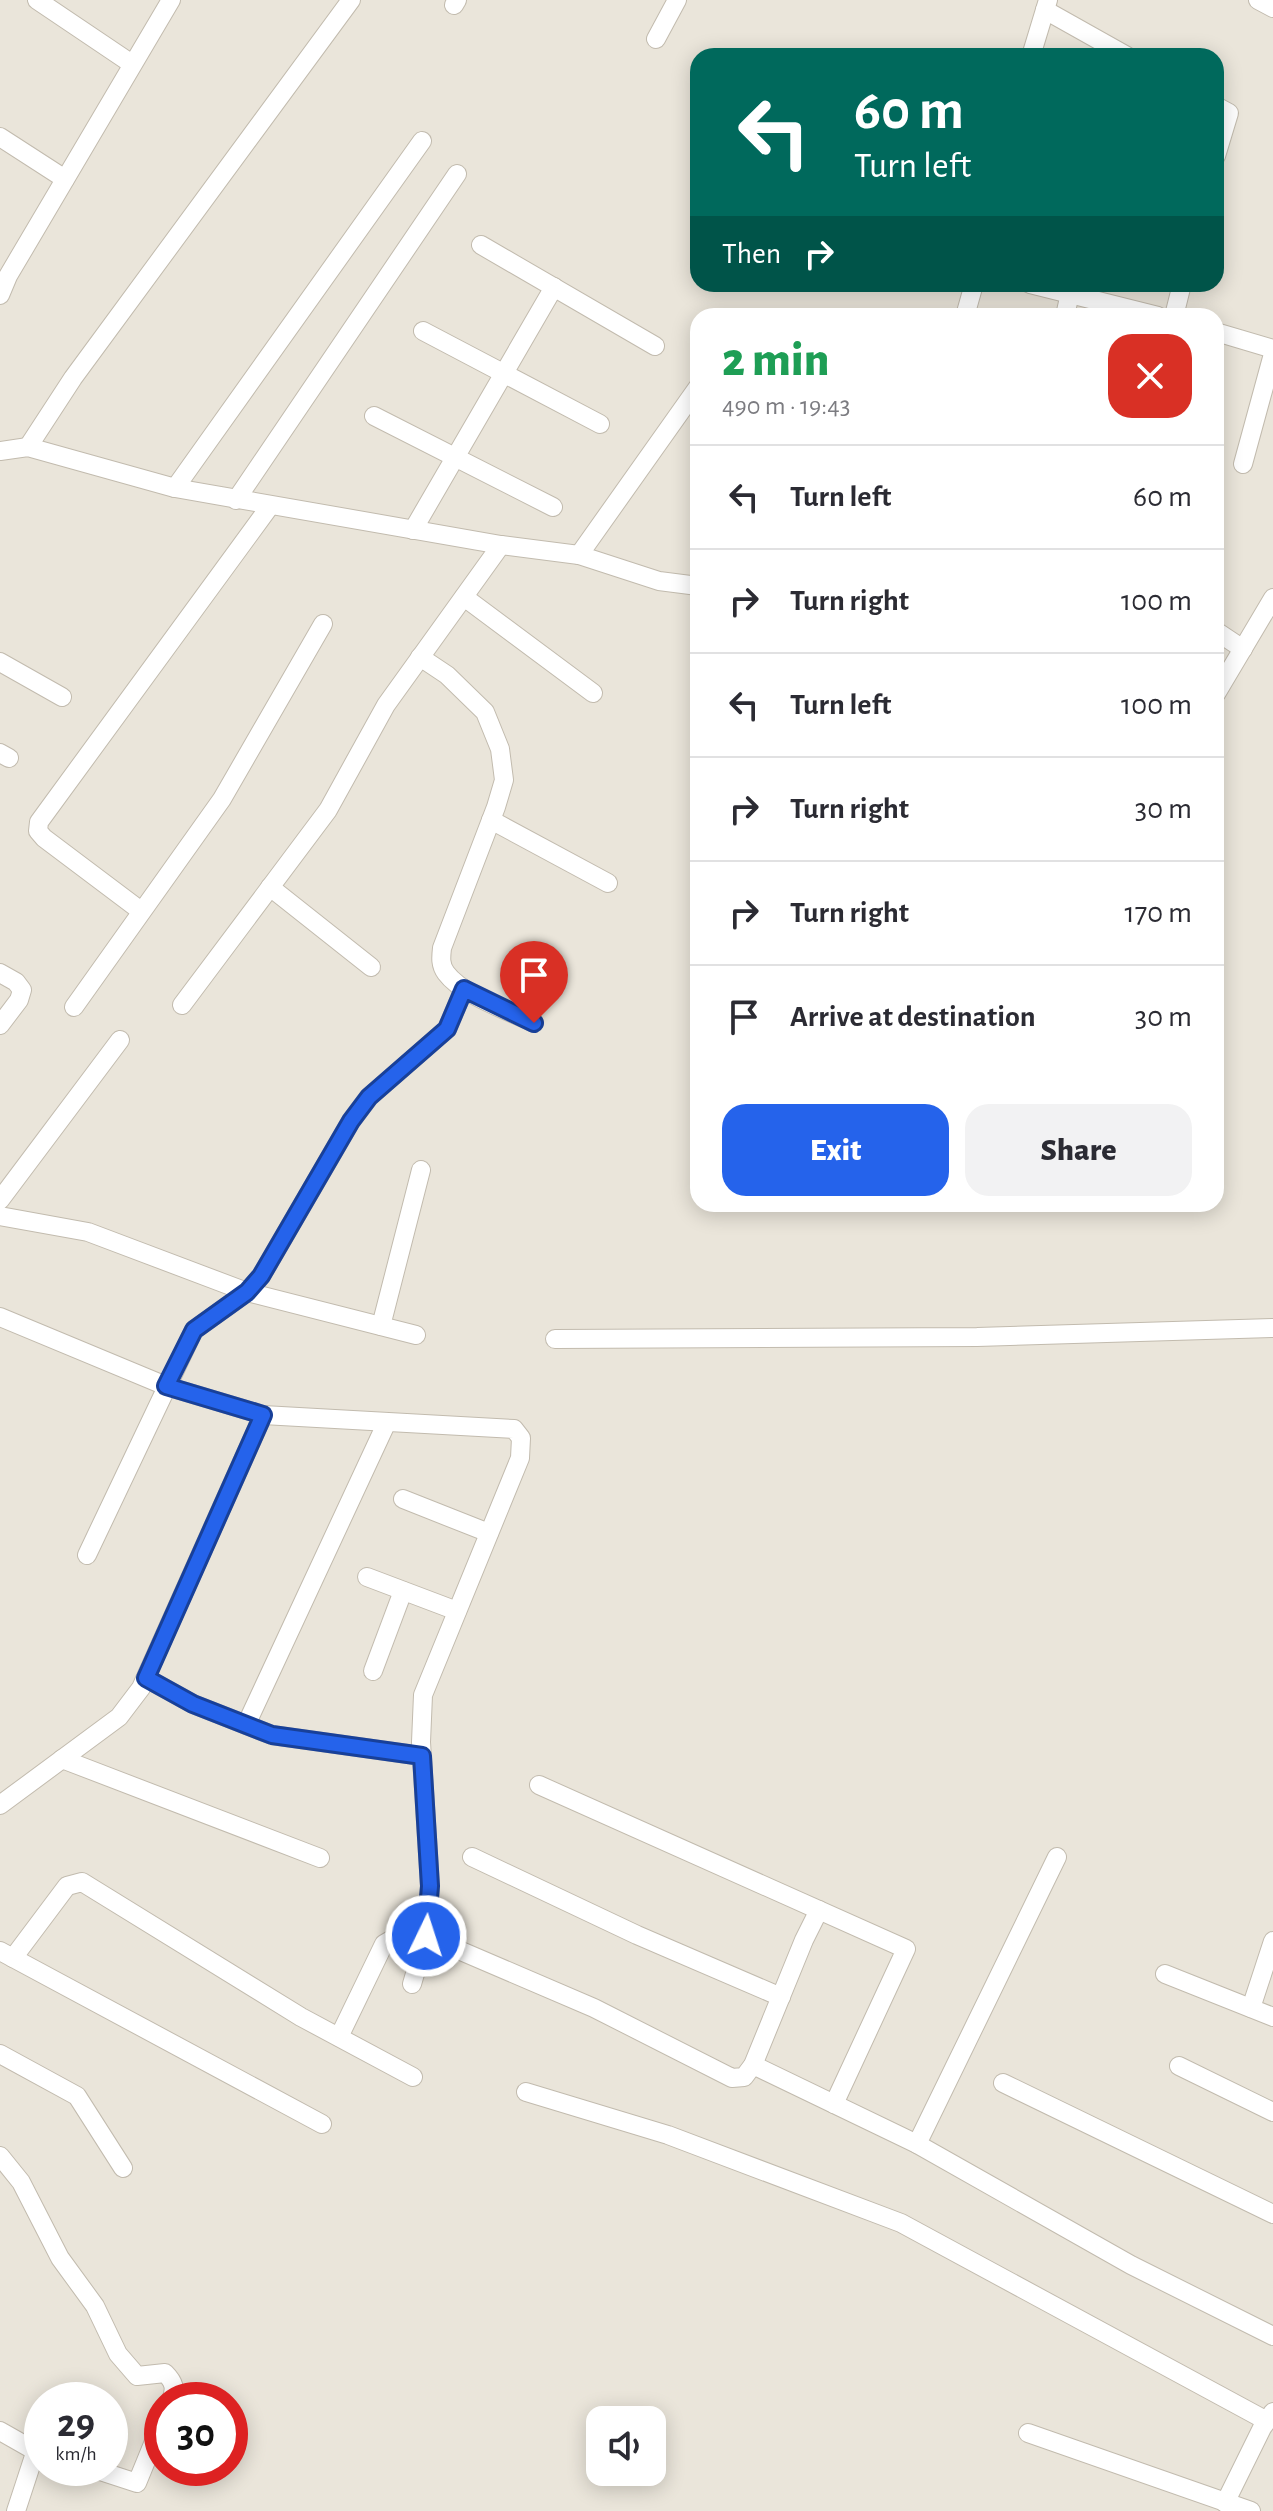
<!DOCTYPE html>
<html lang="en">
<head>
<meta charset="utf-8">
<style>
  body { margin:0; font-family:"Alegreya Sans",sans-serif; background:#f2f2f3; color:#2b2b33; height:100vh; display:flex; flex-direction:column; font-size:30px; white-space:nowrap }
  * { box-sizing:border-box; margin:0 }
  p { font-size:26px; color:#7c7c81 }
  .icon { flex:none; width:44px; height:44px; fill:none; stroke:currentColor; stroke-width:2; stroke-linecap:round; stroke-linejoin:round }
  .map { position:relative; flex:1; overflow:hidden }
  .sheet { position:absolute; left:690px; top:308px; width:534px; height:904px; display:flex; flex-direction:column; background:#fff; border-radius:24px; box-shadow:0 4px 20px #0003 }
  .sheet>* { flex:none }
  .banner { position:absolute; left:690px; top:48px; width:534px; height:244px; border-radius:24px; box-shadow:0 4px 20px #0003; background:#00695c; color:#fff; overflow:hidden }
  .controls { position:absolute; left:586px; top:2406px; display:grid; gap:16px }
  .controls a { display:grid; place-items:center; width:80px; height:80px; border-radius:16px; background:#fff; box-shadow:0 4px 20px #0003; font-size:40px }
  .speed { position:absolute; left:24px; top:2382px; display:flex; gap:16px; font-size:40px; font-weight:700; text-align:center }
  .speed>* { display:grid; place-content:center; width:104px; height:104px; border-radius:50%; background:#fff; box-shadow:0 4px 20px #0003; line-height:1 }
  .speed small { font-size:20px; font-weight:400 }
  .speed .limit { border:12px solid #d22; background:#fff; color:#111 }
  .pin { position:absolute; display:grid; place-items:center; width:68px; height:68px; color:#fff; margin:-82px -34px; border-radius:50% 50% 50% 0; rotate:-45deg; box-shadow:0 0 8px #0007 }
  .pin .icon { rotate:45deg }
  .me { position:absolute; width:88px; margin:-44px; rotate:4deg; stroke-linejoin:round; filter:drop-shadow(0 0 6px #0008) }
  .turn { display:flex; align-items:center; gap:28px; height:168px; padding:0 32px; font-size:36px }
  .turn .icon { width:104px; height:104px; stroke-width:2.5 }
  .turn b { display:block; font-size:56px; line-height:68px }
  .then { display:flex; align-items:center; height:76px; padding:0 32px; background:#0003; gap:16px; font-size:30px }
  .round { display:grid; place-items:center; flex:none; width:84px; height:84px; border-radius:24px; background:#f2f2f3 }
  .head { display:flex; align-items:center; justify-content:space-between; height:136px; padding:0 32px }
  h1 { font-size:48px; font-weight:800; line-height:60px; color:#1e9e55 }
  .button { display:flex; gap:16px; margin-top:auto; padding:16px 32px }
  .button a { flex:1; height:92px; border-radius:24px; background:#2563eb; color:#fff; font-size:32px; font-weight:800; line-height:92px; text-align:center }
  .button a+a { background:#f2f2f3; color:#2b2b33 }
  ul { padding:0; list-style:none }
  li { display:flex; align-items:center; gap:24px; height:104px; padding:0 32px; border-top:2px solid #e1e1e2 }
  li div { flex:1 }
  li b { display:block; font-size:30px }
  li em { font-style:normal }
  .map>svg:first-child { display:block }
</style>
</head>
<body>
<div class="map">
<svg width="1273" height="2511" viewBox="0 0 1273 2511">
  <rect width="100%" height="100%" fill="#f6f3ec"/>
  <path fill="#eae5da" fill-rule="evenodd" d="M0 0H1273V2511H0ZM698 56H1216V284H698ZM698 316H1216V1204H698ZM42 2400H110V2468H42ZM162 2400H230V2468H162ZM600 2420H652V2472H600Z"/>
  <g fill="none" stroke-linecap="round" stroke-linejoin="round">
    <defs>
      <g id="street">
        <path d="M37 0 132 64"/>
        <path d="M1258 0 1273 8"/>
        <path d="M454 5 457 0"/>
        <path d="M1045 10 1127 56"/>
        <path d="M656 39 677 0"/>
        <path d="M1031 56 1048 0"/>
        <path d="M1216 106 1229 113 1216 156"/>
        <path d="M0 137 65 179"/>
        <path d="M481 245 655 346"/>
        <path d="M1030 284 1158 316"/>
        <path d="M0 295 8 276 171 0"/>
        <path d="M965 316 974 284"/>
        <path d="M1065 316 1072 284"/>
        <path d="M1174 316 1182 284"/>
        <path d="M423 331 600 424"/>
        <path d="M1216 332 1273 349"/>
        <path d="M374 416 553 507"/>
        <path d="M28 447 73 378 351 0"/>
        <path d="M0 451 28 447 175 488 501 545 579 555 659 581 698 586"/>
        <path d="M1243 464 1273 354"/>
        <path d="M175 488 422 141"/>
        <path d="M236 500 457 174"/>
        <path d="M413 530 554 287"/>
        <path d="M579 555 698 387"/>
        <path d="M464 597 593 693"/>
        <path d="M1216 631 1243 649"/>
        <path d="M420 657 447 675 485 712 500 749 504 780 496 807 442 948C441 957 440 965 446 973 462 995 509 1011 534 1023"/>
        <path d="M0 662 62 697"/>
        <path d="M1216 694 1273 598"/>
        <path d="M0 753 9 758"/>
        <path d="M491 820 608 883"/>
        <path d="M270 887 371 967"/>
        <path d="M141 911 44 838 38 831 39 822 270 506"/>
        <path d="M0 973 16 982 22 990 19 1000 0 1025"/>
        <path d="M182 1005 328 810 386 705 501 545"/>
        <path d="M74 1007 222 799 323 624"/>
        <path d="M0 1200 120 1040"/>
        <path d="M0 1216 88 1232 247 1292 416 1335"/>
        <path d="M0 1317 166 1386 263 1415 514 1429 521 1438 520 1458 423 1695 421 1742 430 1886 426 1936 412 1984"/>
        <path d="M381 1326 421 1170"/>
        <path d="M555 1339 977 1337 1273 1328"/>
        <path d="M403 1499 489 1533"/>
        <path d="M87 1555 194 1330 247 1292 261 1276 351 1121 369 1097 447 1029 464 989"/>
        <path d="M367 1577 457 1611"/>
        <path d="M373 1671 403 1591"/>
        <path d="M146 1678 193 1704 272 1735 422 1756"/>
        <path d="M246 1725 386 1424"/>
        <path d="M62 1759 320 1858"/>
        <path d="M539 1785 906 1949 834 2104"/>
        <path d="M0 1805 119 1717 141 1688 263 1415"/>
        <path d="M472 1857 637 1935 781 1997"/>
        <path d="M0 1951 322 2124"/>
        <path d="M13 1958 67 1886 82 1882 301 2017 413 2077"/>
        <path d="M1165 1974 1273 2017"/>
        <path d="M1251 2008 1273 1941"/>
        <path d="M339 2037 384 1944 396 1937 426 1936 594 2008 732 2078 744 2077 753 2065 804 1940 819 1910"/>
        <path d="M0 2054 77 2096 123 2168"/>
        <path d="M753 2065 917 2144 1131 2265 1273 2336"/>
        <path d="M1179 2066 1273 2112"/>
        <path d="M1003 2083 1273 2214"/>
        <path d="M526 2092 668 2135 901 2223 1267 2421"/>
        <path d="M917 2144 1057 1857"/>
        <path d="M0 2156 21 2182 60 2258 95 2306 118 2354 137 2376 165 2373C174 2382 176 2388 171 2400"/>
        <path d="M0 2431 30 2448 42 2452"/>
        <path d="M1028 2433 1251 2511"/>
        <path d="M91 2468 137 2483 162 2422"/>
        <path d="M1225 2503 1262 2428 1273 2412"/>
        <path d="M16 2511 36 2450"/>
      </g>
    </defs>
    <use href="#street" stroke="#c2bbae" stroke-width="20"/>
    <use href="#street" stroke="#fff" stroke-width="18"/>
  </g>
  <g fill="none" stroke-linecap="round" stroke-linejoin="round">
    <defs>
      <path id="route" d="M426 1936 430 1886 422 1756 272 1735 193 1704 146 1678 263 1415 166 1386 194 1330 247 1292 261 1276 351 1121 369 1097 447 1029 464 989 534 1023"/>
    </defs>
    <use href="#route" stroke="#184099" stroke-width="20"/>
    <use href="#route" stroke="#2563eb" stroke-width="14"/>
  </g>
</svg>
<div class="controls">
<a><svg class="icon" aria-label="sound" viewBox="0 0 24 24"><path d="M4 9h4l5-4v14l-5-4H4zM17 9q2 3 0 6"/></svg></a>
</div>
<div class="speed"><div>29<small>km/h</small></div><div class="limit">30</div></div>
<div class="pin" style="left:534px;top:1023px;background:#d93025"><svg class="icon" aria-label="arrive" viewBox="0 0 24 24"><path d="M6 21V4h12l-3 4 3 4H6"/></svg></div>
<svg class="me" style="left:426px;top:1936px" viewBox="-20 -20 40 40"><circle r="17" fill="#2563eb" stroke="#fff" stroke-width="3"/><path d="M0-11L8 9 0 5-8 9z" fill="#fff"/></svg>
<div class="banner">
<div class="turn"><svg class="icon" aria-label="left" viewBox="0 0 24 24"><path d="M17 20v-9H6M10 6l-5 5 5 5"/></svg><div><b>60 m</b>Turn left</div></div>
<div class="then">Then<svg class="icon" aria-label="right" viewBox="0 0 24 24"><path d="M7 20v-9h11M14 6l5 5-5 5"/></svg></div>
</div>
<section class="sheet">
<div class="head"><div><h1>2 min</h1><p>490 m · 19:43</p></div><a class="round" style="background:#d93025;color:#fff"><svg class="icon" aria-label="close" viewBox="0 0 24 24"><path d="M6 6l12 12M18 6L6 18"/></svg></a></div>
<ul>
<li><svg class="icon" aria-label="left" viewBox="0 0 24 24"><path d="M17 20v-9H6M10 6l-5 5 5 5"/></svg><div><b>Turn left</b></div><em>60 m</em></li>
<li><svg class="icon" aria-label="right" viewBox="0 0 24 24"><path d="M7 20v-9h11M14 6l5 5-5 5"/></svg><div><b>Turn right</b></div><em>100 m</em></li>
<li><svg class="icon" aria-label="left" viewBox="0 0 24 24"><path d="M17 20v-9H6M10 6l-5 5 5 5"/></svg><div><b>Turn left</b></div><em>100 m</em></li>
<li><svg class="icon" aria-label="right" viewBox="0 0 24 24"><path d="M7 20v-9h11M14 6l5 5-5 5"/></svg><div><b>Turn right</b></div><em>30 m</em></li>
<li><svg class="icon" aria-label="right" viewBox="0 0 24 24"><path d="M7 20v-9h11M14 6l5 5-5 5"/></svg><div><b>Turn right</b></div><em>170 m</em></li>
<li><svg class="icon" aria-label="arrive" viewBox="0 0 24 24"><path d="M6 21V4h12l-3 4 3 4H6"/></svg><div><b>Arrive at destination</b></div><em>30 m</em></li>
</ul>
<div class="button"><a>Exit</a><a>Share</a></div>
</section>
</div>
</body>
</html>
